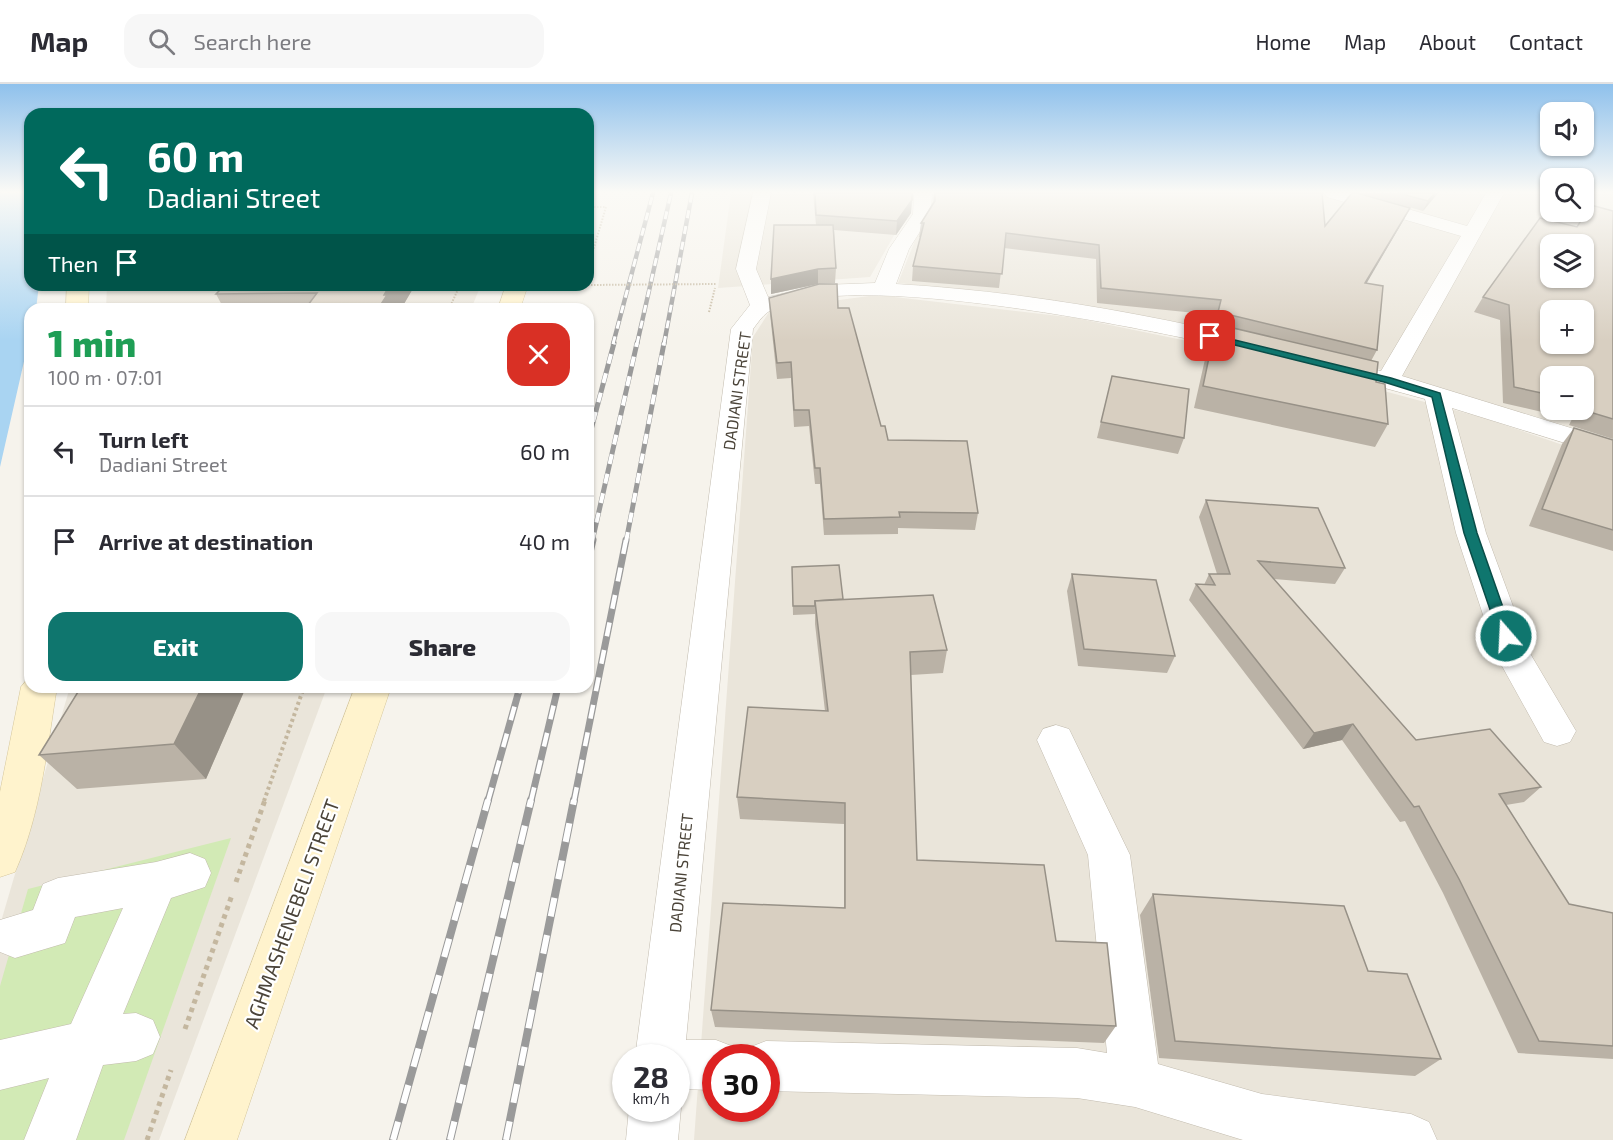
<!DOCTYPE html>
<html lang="en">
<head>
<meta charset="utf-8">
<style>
  body { margin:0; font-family:"Exo 2",sans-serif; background:#f7f7f7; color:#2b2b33; height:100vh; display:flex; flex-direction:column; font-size:22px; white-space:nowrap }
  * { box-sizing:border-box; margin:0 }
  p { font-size:20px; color:#7c7c81 }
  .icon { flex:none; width:33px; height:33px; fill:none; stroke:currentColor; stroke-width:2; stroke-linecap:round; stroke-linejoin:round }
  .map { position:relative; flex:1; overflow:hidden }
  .details { position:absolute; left:24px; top:219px; width:570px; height:390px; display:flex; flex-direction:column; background:#fff; border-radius:18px; box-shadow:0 2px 4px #0004 }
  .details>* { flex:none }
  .guide { position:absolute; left:24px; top:24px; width:570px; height:183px; border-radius:18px; box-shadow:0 2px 4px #0004; background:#00695c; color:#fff; overflow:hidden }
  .fabs { position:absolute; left:1540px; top:18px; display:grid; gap:12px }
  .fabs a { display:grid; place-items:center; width:54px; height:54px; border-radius:12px; background:#fff; box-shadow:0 2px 4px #0004; font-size:30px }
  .speed { position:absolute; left:612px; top:960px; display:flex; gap:12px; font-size:30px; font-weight:700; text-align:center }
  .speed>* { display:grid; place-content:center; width:78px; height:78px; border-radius:50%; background:#fff; box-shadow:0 2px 4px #0004; line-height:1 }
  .speed small { font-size:15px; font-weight:400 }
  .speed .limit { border:9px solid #d22; background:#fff; color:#111 }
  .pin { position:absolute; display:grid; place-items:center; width:51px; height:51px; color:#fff; margin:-26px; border-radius:12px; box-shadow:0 3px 9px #0006 }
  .me { position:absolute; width:66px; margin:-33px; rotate:341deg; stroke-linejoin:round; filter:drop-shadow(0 0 4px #0008) }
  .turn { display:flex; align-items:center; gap:21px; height:126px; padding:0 24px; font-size:27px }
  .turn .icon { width:78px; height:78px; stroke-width:2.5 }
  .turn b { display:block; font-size:42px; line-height:51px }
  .then { display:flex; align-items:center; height:57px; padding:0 24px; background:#0003; gap:12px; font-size:22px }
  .round { display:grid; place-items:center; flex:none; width:63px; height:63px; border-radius:18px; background:#f7f7f7 }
  .head { display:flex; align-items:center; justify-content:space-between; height:102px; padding:0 24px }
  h1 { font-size:36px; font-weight:800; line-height:45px; color:#1e9e55 }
  .button { display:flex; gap:12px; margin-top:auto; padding:12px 24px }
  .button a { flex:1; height:69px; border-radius:18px; background:#0f766e; color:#fff; font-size:24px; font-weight:800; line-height:69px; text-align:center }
  .button a+a { background:#f7f7f7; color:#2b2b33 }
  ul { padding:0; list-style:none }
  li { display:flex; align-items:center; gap:18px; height:90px; padding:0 24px; border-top:2px solid #e1e1e2 }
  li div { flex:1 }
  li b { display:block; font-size:22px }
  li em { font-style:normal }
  header { display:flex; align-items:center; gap:36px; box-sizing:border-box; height:84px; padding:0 30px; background:#fff; border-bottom:2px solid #e1e1e2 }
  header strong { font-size:28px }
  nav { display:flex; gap:33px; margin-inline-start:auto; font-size:21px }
  .search { width:420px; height:54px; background:#f7f7f7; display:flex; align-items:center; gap:15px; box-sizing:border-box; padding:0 21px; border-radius:18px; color:#7c7c81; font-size:22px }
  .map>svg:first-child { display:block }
</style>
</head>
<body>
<header>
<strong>Map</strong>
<div class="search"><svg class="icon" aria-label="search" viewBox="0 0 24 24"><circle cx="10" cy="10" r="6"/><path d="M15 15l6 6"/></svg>Search here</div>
<nav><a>Home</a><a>Map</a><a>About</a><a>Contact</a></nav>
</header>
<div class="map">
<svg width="1613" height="1056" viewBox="0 0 1613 1056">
  <rect width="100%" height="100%" fill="#f6f3ec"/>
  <g fill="#eae5da" fill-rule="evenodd">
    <path d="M731 109H912L914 117 870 193 718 204Z"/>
    <path d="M934 109H1551V128H1584V109H1613V356L1352 277 1068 218 898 199ZM1551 160H1584V194H1551ZM1551 226H1584V260H1551ZM1551 292H1584V326H1551Z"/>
    <path d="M107 201H481L471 225H106Z"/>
    <path d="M877 211 1076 234 1236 267 1484 334 1613 378V1056H694L753 253 771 225ZM716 974H766V1024H716Z"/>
    <path d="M70 603H327L159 1056H0V841Z"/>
  </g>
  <path fill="#d2eab5" d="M231 754 124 1056H0V902L28 805Z"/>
  <path fill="#a9d4f2" d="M0 109H30V201H39L36 225H30V251L0 383Z"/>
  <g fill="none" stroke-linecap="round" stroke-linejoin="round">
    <defs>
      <g id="street">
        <path d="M753 109H771L756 185 768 213 823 201 875 199 889 165 913 130 914 109H932L931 130 909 165 896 200C1017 207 1138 228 1256 256L1264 258 1268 263 1264 268 1256 270C1165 248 842 180 768 228 762 232 757 240 753 245L686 956H716L734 963 738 974H716V1006L676 1005V974H635L731 245 750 221 736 185Z"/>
        <path d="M1324 109H1352L1467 142 1486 109H1504L1402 292 1613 357V374L1452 324 1486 449 1531 571 1576 647 1570 658 1557 662 1544 658 1497 573 1456 449 1425 315 1326 288 1323 283 1326 278 1335 276 1381 287 1461 152 1327 113Z"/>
        <path d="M1056 641 1069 645 1130 771 1158 980 1262 1010 1411 1030 1429 1038 1437 1056H1243L1135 1023 1077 1014 766 1007V974H745L748 964 766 957 1077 964 1107 969 1088 771 1037 656 1043 645Z"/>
        <path d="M190 769 205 775 211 789 205 803 171 814 123 930 136 929 153 936 160 953 153 970 136 977 103 981 76 1056H24L49 994 0 1006V956L71 940 123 824 75 833 65 859 15 874 0 868V836L33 826 43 800 58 794 156 778Z"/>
        <path d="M676 1014 681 1024 678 1056H626L629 1024H676Z"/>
      </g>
      <g id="secondary">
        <path d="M67 201H89L88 225H66Z"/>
        <path d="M506 201H528L520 225H498Z"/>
        <path d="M30 592V603H57C47 664 41 730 15 788L0 793V708L21 603Z"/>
        <path d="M355 603H391L237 1056H185Z"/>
      </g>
    </defs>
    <use href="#street" stroke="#c2bbae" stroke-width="1"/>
    <use href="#secondary" stroke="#d6c79b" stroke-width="1"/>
    <g stroke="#c4b79f" stroke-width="2" stroke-dasharray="1.5 1.5" stroke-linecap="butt">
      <path d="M588 123H606L588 184"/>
      <path d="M583 201H587"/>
      <path d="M449 225 460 201"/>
      <path d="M709 228 715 204"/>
    </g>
    <path stroke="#c4b79f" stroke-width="4" stroke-dasharray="3 3" stroke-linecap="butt" d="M264 717 304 603"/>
    <g stroke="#c4b79f" stroke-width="5" stroke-dasharray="4.5 4.5" stroke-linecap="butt">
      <path d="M236 798 265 716"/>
      <path d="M185 945 232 811"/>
      <path d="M147 1056 171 986"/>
    </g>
    <use href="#street" fill="#fff" fill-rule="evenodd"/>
    <use href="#secondary" fill="#fff3cd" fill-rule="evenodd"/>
    <defs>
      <g id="rail-far3">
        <path d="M613 260 653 109"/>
        <path d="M637 260 671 109"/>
        <path d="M664 260 692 109"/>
      </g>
      <g id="rail-far2">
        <path d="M588 357 614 259"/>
        <path d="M592 458 637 259"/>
        <path d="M626 458 664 259"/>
      </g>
      <g id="rail-far1">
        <path d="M588 477 593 456"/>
        <path d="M488 717 520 603"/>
        <path d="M531 717 558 603"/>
        <path d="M574 717 626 456"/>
      </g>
      <g id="rail">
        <path d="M393 1056 488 716"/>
        <path d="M450 1056 531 716"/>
        <path d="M506 1056 574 716"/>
      </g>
    </defs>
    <use href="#rail-far3" stroke="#9a9a9a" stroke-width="4.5"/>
    <use href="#rail-far2" stroke="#9a9a9a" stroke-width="5"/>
    <use href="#rail-far1" stroke="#9a9a9a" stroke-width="7"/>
    <use href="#rail" stroke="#9a9a9a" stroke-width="8"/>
    <use href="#rail-far3" stroke="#fff" stroke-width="3" stroke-dasharray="8" stroke-linecap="butt"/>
    <use href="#rail-far2" stroke="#fff" stroke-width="4" stroke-dasharray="10" stroke-linecap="butt"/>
    <use href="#rail-far1" stroke="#fff" stroke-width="4.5" stroke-dasharray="14" stroke-linecap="butt"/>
    <use href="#rail" stroke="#fff" stroke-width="6" stroke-dasharray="19" stroke-linecap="butt"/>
    <path stroke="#c4b79f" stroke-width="2" stroke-dasharray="1.5 1.5" stroke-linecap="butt" d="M588 201 716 200"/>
  </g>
  <g fill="#bab2a6" fill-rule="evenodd">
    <path d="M813 109H912L911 129 896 151 834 146 836 184 835 199 818 200 771 210 816 141Z"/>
    <path d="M934 109H1322L1325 142 1410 124 1403 137 1366 199 1377 266 1371 277 1388 340 1375 363 1194 324 1208 262 1215 244H1212L1215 231 1097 219 1096 175 1004 164 999 204 912 197 913 182 920 153H919L921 139 933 118Z"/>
    <path d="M1359 109H1438L1423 127Z"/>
    <path d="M1613 127V355L1569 341 1572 335 1503 319 1500 236 1474 228 1483 213 1577 143ZM1551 292H1584V326H1551Z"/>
    <path d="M225 201H312L311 203 312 204 415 201 401 225H224L216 210Z"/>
    <path d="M769 214 838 224 881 342 888 356 978 429 975 446 898 444V450L824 451 820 400H815L809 342 794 343 791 294 777 295 770 230Z"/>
    <path d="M1112 292 1184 354 1178 370 1097 354Z"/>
    <path d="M1574 344 1613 356V467L1529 442 1562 360Z"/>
    <path d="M1206 416 1345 484 1335 500 1274 495 1416 656 1541 703 1524 718 1506 721 1569 820 1613 829V975L1518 969 1443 809 1405 737 1400 738 1342 656 1303 665 1189 516 1196 500 1204 501 1209 490H1217L1199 433Z"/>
    <path d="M792 483 843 515 947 566 943 589 911 591 917 776 1056 857 1116 942 1104 959 715 943 711 926 844 824V740L740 735 737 713 825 627 815 540V530L793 531Z"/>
    <path d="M1072 490 1175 572 1167 589 1078 582 1067 507Z"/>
    <path d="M246 603 206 695 77 705 39 671Z"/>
    <path d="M1153 810 1368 887 1441 975 1415 992 1159 974 1140 831Z"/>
  </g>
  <g fill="#979187">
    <path d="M1435 109H1438L1423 127 1428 117Z"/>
    <path d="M912 116 911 129 896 151 897 137Z"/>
    <path d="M1410 124 1403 137 1358 214 1365 199Z"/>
    <path d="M818 185V200L771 210V195Z"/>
    <path d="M390 201H415L401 225H378L384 211Z"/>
    <path d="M202 603H246L206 695 174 660Z"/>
    <path d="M1353 640 1342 656 1303 665 1314 649Z"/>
  </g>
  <g fill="#d8cfc1" stroke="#979187" stroke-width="1.5" fill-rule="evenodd">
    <path d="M815 109H912V116L897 137 816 131Z"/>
    <path d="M935 109H1322L1325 142 1352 109H1357L1410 124 1365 199 1383 202 1377 266 1218 228 1221 216 1101 204 1099 161 1006 149 1002 190 913 182 924 139H921L935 117Z"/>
    <path d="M1398 109H1435L1428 117Z"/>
    <path d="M1591 121 1613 127V335L1583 326H1584V292H1551V311L1514 303 1509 221 1483 213 1540 134 1577 143ZM1551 160H1584V194H1551ZM1551 226H1584V260H1551Z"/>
    <path d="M774 141H833L836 184 818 185 771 195Z"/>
    <path d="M819 200H837L838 224H849L881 342H885L888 356 967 357 978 429 899 428 900 433 824 435 820 384H815L809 326H794L791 278 777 279 769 214Z"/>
    <path d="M225 201H310L311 205 314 201H390L384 211H387L378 225H305L317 209 216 210Z"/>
    <path d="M1216 240 1378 278 1376 298 1385 300 1388 340 1203 302Z"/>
    <path d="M1112 292 1189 305 1184 354 1101 338Z"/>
    <path d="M1574 344 1613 356V446L1542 425Z"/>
    <path d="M1206 416 1318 424 1345 484 1258 477 1416 656 1490 645 1541 703 1499 710 1569 820 1613 829V962L1539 957 1459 795 1419 722 1414 723 1353 640 1314 649 1196 500 1215 501 1209 490H1230Z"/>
    <path d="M839 481 843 515 815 517V522H793L792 483Z"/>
    <path d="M1072 490 1156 496 1175 572 1084 565Z"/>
    <path d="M933 511 947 566 910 568 917 776 1044 781 1056 857 1107 859 1116 942 711 926 723 819 845 824V719L737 713 748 623 828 627 815 517Z"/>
    <path d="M81 603H202L174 660 39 671Z"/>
    <path d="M1153 810 1344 822 1368 887 1407 890 1441 975 1175 957Z"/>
  </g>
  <linearGradient id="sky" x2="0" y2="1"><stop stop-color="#8fc1ec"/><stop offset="0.42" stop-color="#fbfaf6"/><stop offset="1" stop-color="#fbfaf6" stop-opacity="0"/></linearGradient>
  <rect width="1613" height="257" fill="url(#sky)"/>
  <path fill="#0f766e" stroke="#0a4d48" stroke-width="1.5" d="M1210 250 1391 294 1440 309 1477 449 1513 552 1511 556H1501L1499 552 1464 449 1432 313 1384 298 1207 254 1206 252Z"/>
  <g text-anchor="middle" stroke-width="4.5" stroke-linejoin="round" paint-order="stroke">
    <g font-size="16" fill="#4b4439" stroke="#fff">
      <text transform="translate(737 307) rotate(-82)" y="6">DADIANI STREET</text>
      <text transform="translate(681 789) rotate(-84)" y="6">DADIANI STREET</text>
    </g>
    <g font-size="20" fill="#4b4439" stroke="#fff">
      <text transform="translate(292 830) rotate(-70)" y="7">AGHMASHENEBELI STREET</text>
    </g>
  </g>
</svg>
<div class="fabs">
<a><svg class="icon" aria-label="sound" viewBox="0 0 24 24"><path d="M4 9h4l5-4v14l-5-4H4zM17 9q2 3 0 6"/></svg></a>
<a><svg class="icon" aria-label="search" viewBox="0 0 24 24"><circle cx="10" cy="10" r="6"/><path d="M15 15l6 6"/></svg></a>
<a><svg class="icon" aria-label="layers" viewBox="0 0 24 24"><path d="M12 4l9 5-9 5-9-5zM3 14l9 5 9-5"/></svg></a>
<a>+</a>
<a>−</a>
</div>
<div class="speed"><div>28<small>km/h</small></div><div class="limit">30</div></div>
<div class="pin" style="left:1210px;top:252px;background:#d93025"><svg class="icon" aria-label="arrive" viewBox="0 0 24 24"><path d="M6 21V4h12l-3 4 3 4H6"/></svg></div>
<svg class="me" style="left:1506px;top:552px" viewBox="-20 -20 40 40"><circle r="17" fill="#0f766e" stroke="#fff" stroke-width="3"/><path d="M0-11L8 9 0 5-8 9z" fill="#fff"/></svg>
<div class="guide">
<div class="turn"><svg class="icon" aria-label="left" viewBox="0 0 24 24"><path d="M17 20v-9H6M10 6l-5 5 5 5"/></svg><div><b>60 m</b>Dadiani Street</div></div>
<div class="then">Then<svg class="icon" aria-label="arrive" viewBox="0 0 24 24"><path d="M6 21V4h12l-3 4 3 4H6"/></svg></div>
</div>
<section class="details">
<div class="head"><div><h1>1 min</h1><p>100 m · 07:01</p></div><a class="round" style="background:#d93025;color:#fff"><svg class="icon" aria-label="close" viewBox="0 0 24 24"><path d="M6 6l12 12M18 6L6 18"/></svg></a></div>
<ul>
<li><svg class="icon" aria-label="left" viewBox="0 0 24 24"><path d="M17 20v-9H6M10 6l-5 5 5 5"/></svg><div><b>Turn left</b><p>Dadiani Street</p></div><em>60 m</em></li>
<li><svg class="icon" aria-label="arrive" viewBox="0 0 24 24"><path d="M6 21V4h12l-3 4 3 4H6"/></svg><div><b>Arrive at destination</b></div><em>40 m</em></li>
</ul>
<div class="button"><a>Exit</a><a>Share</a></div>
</section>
</div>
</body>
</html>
